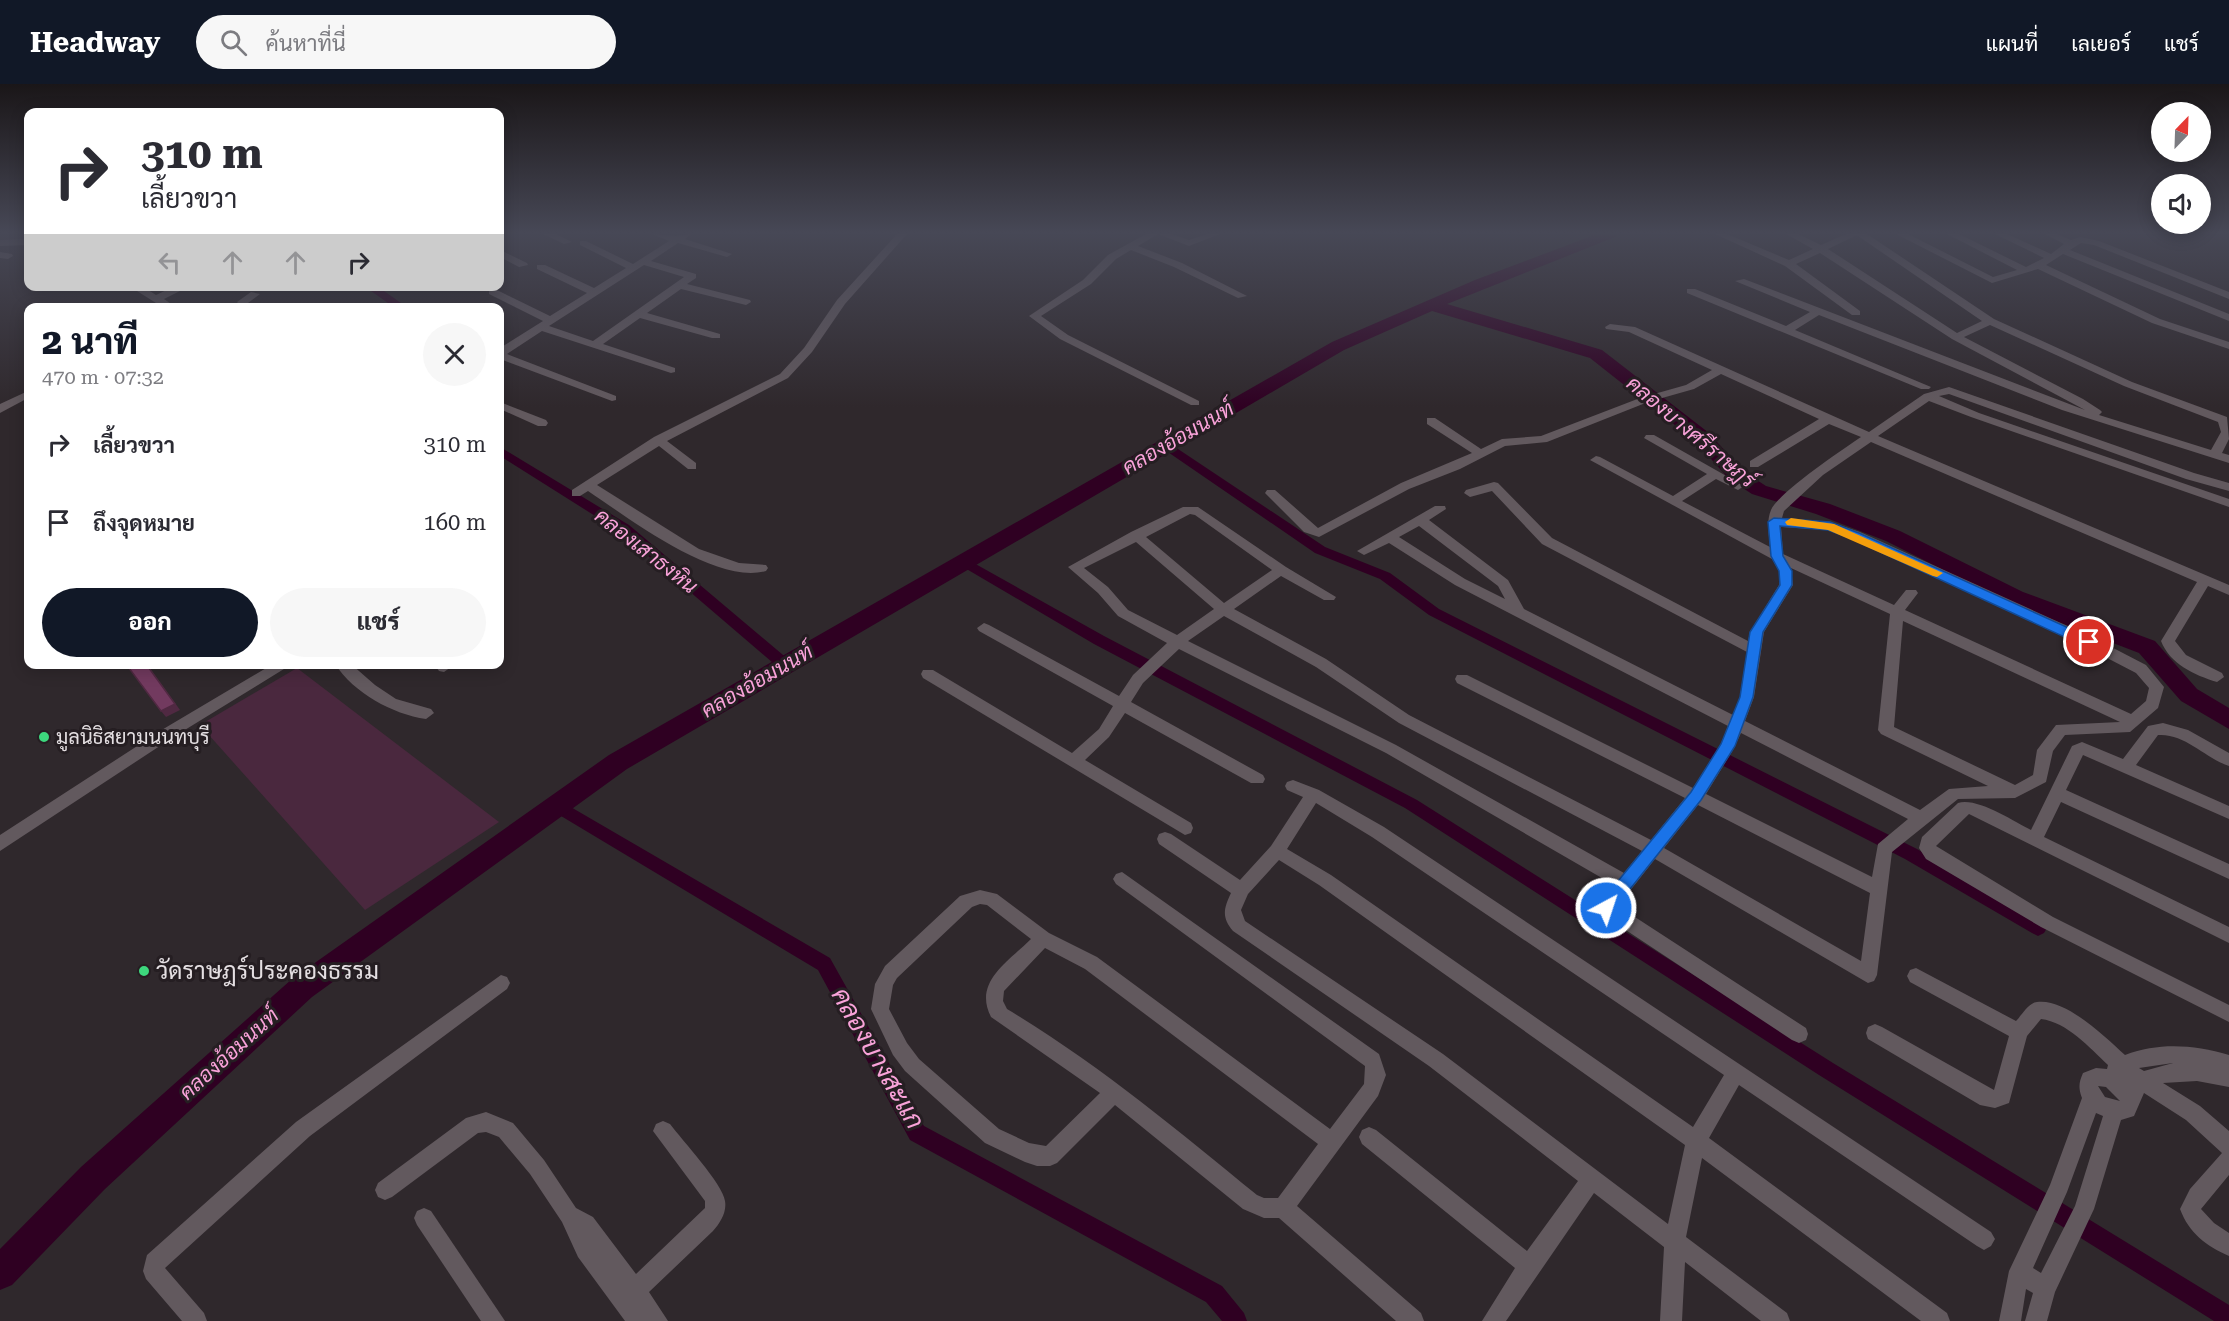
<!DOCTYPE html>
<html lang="th">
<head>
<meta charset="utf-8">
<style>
  body { margin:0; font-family:"Roboto Serif",Sarabun,serif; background:#f7f7f7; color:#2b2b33; height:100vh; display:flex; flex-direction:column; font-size:22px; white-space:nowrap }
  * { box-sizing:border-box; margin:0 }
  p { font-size:20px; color:#7c7c81 }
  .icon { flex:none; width:33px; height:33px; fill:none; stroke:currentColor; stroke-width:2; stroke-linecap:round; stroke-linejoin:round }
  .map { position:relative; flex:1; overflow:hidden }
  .side { position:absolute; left:24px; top:219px; width:480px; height:366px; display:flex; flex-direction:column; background:#fff; border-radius:12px; box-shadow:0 3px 15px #0003 }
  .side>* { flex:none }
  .hud { position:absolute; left:24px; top:24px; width:480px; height:183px; border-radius:12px; box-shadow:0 3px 15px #0003; background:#fff; color:#2b2b33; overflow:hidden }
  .needle { width:39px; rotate:23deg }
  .fabs { position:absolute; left:2151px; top:18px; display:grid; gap:12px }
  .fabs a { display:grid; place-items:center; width:60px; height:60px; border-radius:50%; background:#fff; box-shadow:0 3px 15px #0003; font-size:30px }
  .pin { position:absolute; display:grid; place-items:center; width:51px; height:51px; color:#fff; margin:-26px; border:3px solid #fff; border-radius:50%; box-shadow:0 2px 6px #0007 }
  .me { position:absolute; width:66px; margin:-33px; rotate:40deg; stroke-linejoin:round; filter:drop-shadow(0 0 4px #0008) }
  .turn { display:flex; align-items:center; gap:21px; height:126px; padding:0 18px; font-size:27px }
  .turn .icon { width:78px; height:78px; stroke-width:2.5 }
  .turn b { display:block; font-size:42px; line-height:51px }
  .lanes { display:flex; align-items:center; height:57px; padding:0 18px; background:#0003; justify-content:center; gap:30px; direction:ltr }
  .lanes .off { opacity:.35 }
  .round { display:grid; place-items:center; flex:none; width:63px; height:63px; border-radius:32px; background:#f7f7f7 }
  .headline { display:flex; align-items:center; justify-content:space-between; height:102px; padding:0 18px }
  h1 { font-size:36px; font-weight:800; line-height:45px; color:#111827 }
  .action { display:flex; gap:12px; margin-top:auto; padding:12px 18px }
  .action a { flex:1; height:69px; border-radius:36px; background:#111827; color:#fff; font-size:24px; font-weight:800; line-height:69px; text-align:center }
  .action a+a { background:#f7f7f7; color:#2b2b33 }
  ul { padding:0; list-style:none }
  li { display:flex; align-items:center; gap:18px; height:78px; padding:0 18px }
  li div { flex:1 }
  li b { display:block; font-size:22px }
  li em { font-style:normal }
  header { display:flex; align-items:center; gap:36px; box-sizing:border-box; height:84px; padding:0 30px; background:#111827; color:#fff }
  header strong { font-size:28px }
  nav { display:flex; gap:33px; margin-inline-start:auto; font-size:21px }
  .search { width:420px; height:54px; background:#f7f7f7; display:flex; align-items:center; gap:15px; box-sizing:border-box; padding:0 21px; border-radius:33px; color:#7c7c81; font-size:22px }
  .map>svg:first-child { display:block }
</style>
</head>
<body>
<header>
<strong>Headway</strong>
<div class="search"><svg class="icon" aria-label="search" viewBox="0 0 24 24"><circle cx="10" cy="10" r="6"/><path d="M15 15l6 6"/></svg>ค้นหาที่นี่</div>
<nav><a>แผนที่</a><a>เลเยอร์</a><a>แชร์</a></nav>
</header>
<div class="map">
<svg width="2229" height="1237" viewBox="0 0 2229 1237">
  <rect width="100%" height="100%" fill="#2f282c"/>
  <path fill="#4a283e" d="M297 584 499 738 365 826 200 641Z"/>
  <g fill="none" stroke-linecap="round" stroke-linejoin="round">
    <g fill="#2f0022" fill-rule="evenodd">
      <path d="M364 202H377L408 224H395Z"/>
      <path d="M1166 357 1325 463 1390 489 1439 525 1917 765 2044 839 2047 844 2044 849 2038 852 2032 849 1905 775 1429 531 1380 495 1315 469 1162 364V358Z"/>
      <path d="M500 363 629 441 789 576 791 580 789 584H779L619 447 500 372Z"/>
      <path d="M963 473 1104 552 1417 716 1833 979 2229 1221V1237H2214L1819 991 1405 724 1094 560 958 480 956 477Z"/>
      <path d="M557 715 830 874 924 1042 1222 1202 1244 1229 1247 1237H1222L1206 1218 910 1056 818 886 551 726 549 721 551 716Z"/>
    </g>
    <path fill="#2f0022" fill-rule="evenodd" d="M1597 150H1618L1615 153 1447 220 1602 266 1709 349 1743 387 1766 402 1830 420 1900 447 2023 508 2155 557 2197 605 2229 624V645L2181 617 2139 569 2007 518 1886 457 1816 430 1752 410 1729 395 1695 357 1590 274 1432 227 1344 266 627 685 312 913 105 1105 12 1201 0 1206V1165L81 1083 292 895 609 671 1332 258 1475 196Z"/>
    <g fill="#62595e" fill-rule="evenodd">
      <path d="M543 150H556L572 158 564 160Z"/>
      <path d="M652 150 676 152 691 150 685 155 732 170 727 173 678 159 651 177 696 190V194L687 200 750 216 751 218 746 221 681 205 647 229 720 250V254H712L640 234 603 260 675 284V288L671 289 542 247 507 270 616 312V316L612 317 500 275V264L543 237 489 210V206H497L550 232 587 209 537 185V181H545L594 204 626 184 580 161V157H586L633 180 669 157ZM644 181 684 193 593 257 549 242Z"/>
      <path d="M897 150H907L845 220 812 268 788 294 667 357 696 379V385H688L659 362 597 401 699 465 739 479 766 481 768 484 766 487C715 501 629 434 588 407L580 412H572V406L654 353 780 290 804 264 837 216Z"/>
      <path d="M1146 150H1171L1189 156 1207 150H1220L1189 162 1158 150 1138 162 1182 179 1247 212 1238 214 1174 183 1131 166 1116 175 1091 200 1041 232 1068 251 1199 317V321H1191L1060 255 1029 232 1083 196 1108 171Z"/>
      <path d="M1715 150H1727L1789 176 1813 165 1786 150H1798L1821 161 1846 150H1867L1994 235 2132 298 2227 333 2229 355 2222 369 2229 371V379L2062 326 1819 231 1795 246 1931 303 1929 305H1921L1687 209V205H1695L1786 242 1810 228 1735 197 1744 195 2085 326 1952 255 1820 169 1796 180 1860 227V231H1852L1785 182ZM1857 151 1858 152 1982 237 1957 249 1828 165ZM1990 241 2124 302 2218 338 2221 348 2211 366 2099 331 2102 328 2100 326 2083 315 1964 253Z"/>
      <path d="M1896 150H1908L1993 193 2017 186 1947 150H1959L2026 183 2044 174 1995 150H2007L2051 170 2064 160 2045 150H2057L2071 156 2080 153 2099 157 2229 208V215L2094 161 2081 159 2070 166 2229 230V237L2063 170 2046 181 2160 235 2229 258V265L2152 239 2038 185 1992 199Z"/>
      <path d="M28 155V161L0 162V156Z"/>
      <path d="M500 166 527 179 528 181 519 183 500 173Z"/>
      <path d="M0 168 12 170 13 172 8 175 0 174Z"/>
      <path d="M129 202H142L156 211 175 202H190L164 215 177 224H164Z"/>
      <path d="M251 208 260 210 248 219 253 224H242L237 218Z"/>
      <path d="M1610 240 1635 243 1869 348 1924 310 1949 303 2194 389 2229 399V407L2186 395 1949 310 1939 312 1979 329 2229 415V423L1971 333 1929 317 1878 352 2229 501V511L2208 502 2175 557 2186 571 2222 589 2224 593 2217 598C2194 591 2170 580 2161 557L2197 498 1871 358 1823 391 1784 427 1782 434 1830 438 1860 448 2094 554 2146 581 2164 603 2158 624 2130 648 2065 651 2053 667 2046 698 2015 714 1958 715 1892 768 1877 891 1874 897 1868 899 1655 775 1618 822 1806 944 1808 950 1806 956 1799 959 1792 956 1600 829 1597 824 1614 801 1386 669 1179 565 1143 599 1131 618 1263 691 1265 695 1263 699H1251L1125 629 1109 653 1085 676 1191 739 1193 744 1191 749 1185 751 923 594 921 590 923 586H933L1072 669 1099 645 1113 622 979 547 977 544 984 539 989 541 1119 612 1133 591 1167 559 1118 532 1098 509 1068 483 1131 448 1183 423H1198L1286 483 1336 513 1334 516H1324L1281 492 1234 525 1326 575 1409 631 1651 756 1685 714 1457 599 1455 595 1457 591H1467L1693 704 1721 660 1728 642 1455 501 1389 459 1364 471 1357 467 1435 422H1445L1446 425 1429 436 1508 496 1524 525 1733 631 1740 613 1747 568 1542 460 1492 407 1470 413 1464 409 1466 406 1494 398 1498 399 1552 454 1748 557 1750 548 1779 501V487L1772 475 1590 376 1596 372 1600 373 1673 412 1707 390 1644 354 1646 351H1654L1744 402 1738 406 1716 395 1682 417 1770 463C1769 450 1766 438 1771 426 1779 408 1842 366 1861 353L1829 340 1758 383H1750V377L1819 335 1721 290 1694 305 1648 318 1547 358 1505 362 1460 385 1409 405 1319 453 1304 448 1265 409 1267 406H1275L1318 444 1401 399 1472 369 1427 340V334H1435L1481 365 1502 355 1541 352 1640 314 1686 301 1712 286 1629 248 1606 245 1605 243ZM1190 430 1195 431 1272 486 1224 519 1146 453ZM1419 442 1498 502 1505 515 1465 495 1399 453ZM1781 443 1828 446 1850 454 2084 562 2136 589 2149 604 2146 617 2131 630 1905 526 1918 509 1916 506H1906L1894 521 1783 470ZM1136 458 1214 525 1177 551 1128 526 1108 503 1084 484ZM1791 484 1890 530 1878 646 1881 650 1988 702 1949 705 1920 726 1745 637 1754 613 1764 548 1793 501ZM1224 532 1316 583 1399 639 1642 767 1624 789 1396 661 1188 557ZM1903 537 2120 638 2056 641 2037 666 2033 691 2015 701 1894 643ZM1741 649 1908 735 1878 760 1872 793 1706 710 1733 666ZM1698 721 1870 809 1861 877 1664 764Z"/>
      <path d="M28 307V314L0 329V320Z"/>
      <path d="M500 318 546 336 548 339 546 342H538L500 325Z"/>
      <path d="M273 580H292L175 652 0 767V751L165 644Z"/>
      <path d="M335 580H351L375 601 396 615 431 625 434 629 426 635C392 630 354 609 335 580Z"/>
      <path d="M434 580H450L451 583 444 588 439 587Z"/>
      <path d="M2163 639 2188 646 2229 669V682C2205 674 2185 649 2158 651L2136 681 2229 722V735L2083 671 2066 706 2229 780V795L2061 718 2044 753 2229 843V859L1969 730 1936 762 2053 833 2229 921V938L2041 843 1926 775 1919 764 1922 753 1958 719C1977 713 2013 737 2031 746L2072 662 2082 658 2123 675 2148 642Z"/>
      <path d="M1293 696 1319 706 1384 743 1991 1148 1995 1155 1991 1162 1984 1166 1977 1162 1739 1001 1709 1054 1947 1229 1950 1237H1921L1702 1074 1686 1153 1787 1229 1790 1237H1761L1685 1178 1682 1237H1660L1664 1163 1594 1109 1506 1237H1482L1515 1184 1362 1060 1359 1053 1362 1046 1369 1043 1376 1046 1527 1167 1578 1097 1429 982 1233 847C1221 833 1224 824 1231 809L1159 760 1157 755 1159 750 1165 748 1171 750 1240 796 1271 762 1303 713 1287 706 1285 702 1287 698ZM1316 719 1372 753 1724 991 1693 1043 1331 791 1287 765ZM1279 776 1319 801 1685 1061 1668 1140 1443 970 1245 837 1241 826 1248 810Z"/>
      <path d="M1122 788 1379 970 1386 991 1378 1012 1297 1122 1421 1229 1424 1237H1396L1279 1134H1264L1243 1125 1115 1021 1057 1079 1050 1082H1037L1025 1078 985 1059 905 987 893 971 871 925 875 900 885 882 960 812 980 806 997 810 1049 849 1097 873 1330 1045 1364 1000 1365 982 1116 800 1113 795 1116 790ZM980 820 987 821 1031 855C1008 878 973 898 991 933L1100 1009 1046 1062 1029 1059 999 1045 919 975 907 959 889 925 893 901 897 894 972 823ZM1045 864 1085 885 1318 1060 1278 1114H1264L1257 1111C1176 1045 1097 979 1007 925L1003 917 1004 907Z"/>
      <path d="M1916 884 2016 937C2022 931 2028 919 2037 918 2066 914 2105 953 2125 971 2160 958 2194 961 2229 971V1003L2197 997 2163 999 2200 1022 2229 1047V1091L2201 1125 2214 1139 2229 1149V1172C2206 1162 2189 1149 2180 1125L2190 1105 2222 1069 2186 1036 2144 1009 2134 1032 2121 1036 2094 1125 2055 1208 2047 1237H2025L2033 1209 2026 1205 2021 1237H1999L2009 1187 2050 1101 2082 1014C2078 1004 2079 998 2083 989L2096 984 2107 985 2108 981C2090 964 2067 938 2041 935L2027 952 2009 1019 1995 1024 1980 1021 1868 955 1866 949 1868 943 1875 940 1882 943 1994 1006 2009 952 1910 898 1907 892 1910 886ZM2173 979 2144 987 2139 984ZM2098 1002 2106 1003 2120 1017 2105 1013ZM2096 1029 2103 1032 2075 1122 2041 1189 2033 1184 2067 1108Z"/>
      <path d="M501 891 507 893 510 899 507 905 310 1052 165 1184 204 1229 207 1237H182L146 1195 143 1187 147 1171 296 1038Z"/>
      <path d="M486 1028 513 1039 544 1076 576 1124 593 1133 636 1190 705 1124V1117L653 1047 656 1040 663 1037 670 1040C682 1056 723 1100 725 1117 727 1128 720 1139 713 1147L649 1208 668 1237H625L578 1173 562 1138 530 1090 499 1053 486 1048 478 1049 392 1113 385 1116 378 1113 375 1106 378 1099 466 1034Z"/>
      <path d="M424 1124 431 1127 505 1237H481L417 1141 414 1134 417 1127Z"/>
    </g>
  </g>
  <path fill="#502942" d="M147 580 180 626 166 633 161 627Z"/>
  <path fill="#723a5f" stroke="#502942" stroke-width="1.5" d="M126 580H146L175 620 161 627Z"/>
  <linearGradient id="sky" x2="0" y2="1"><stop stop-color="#1a1618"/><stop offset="0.46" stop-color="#474856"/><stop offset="1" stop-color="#474856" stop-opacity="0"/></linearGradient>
  <rect width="2229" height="323" fill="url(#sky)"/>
  <path fill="#1a73e8" stroke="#114b97" stroke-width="1.5" d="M1774 434 1830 438 1859 449 2093 555 2095 558 2093 562H2084L1850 454 1828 446 1780 442 1783 472 1792 487V501L1763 548 1753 613 1735 662 1701 716 1611 829H1600L1598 824 1600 819 1691 708 1721 660 1740 613 1750 548 1780 501 1779 487 1771 472 1768 438Z"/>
  <path fill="#f59e0b" d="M1791 434 1834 440 1943 489 1937 493 1933 492 1828 446 1787 441 1785 438Z"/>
  <g fill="#3dd77d" stroke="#251e22" stroke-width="2">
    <circle cx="44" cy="653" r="6"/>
    <circle cx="144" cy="887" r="6"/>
  </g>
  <g text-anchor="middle" stroke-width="6" stroke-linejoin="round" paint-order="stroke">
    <g font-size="20" fill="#e4dfe2" stroke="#251e22" text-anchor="start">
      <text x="56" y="660">มูลนิธิสยามนนทบุรี</text>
    </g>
    <g font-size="21" font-style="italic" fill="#f9a2d9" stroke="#251e22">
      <text transform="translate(1691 348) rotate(40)" y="7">คลองบางศรีราษฎร์</text>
      <text transform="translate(1178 354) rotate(-30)" y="7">คลองอ้อมนนท์</text>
      <text transform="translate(646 467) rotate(38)" y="7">คลองเสาธงหิน</text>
      <text transform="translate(757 597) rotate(-30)" y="7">คลองอ้อมนนท์</text>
      <text transform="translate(229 970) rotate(-42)" y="7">คลองอ้อมนนท์</text>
    </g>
    <g font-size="24" fill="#e4dfe2" stroke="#251e22" text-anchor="start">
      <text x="156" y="895">วัดราษฎร์ประคองธรรม</text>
    </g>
    <g font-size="26" font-style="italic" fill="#f9a2d9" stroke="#251e22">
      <text transform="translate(878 974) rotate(60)" y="9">คลองบางสะแก</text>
    </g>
  </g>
</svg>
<div class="fabs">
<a><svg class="needle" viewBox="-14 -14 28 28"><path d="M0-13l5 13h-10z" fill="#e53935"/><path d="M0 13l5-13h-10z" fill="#7c7c81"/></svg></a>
<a><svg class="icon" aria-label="sound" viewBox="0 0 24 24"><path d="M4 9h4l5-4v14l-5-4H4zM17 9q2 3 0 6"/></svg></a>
</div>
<div class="pin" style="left:2089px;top:558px;background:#d93025"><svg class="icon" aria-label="arrive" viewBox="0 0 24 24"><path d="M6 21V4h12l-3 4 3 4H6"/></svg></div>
<svg class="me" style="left:1606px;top:824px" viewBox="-20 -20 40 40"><circle r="17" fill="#1a73e8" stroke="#fff" stroke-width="3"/><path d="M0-11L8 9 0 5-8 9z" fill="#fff"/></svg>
<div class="hud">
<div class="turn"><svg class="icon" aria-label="right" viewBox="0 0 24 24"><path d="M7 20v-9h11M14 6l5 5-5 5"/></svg><div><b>310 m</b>เลี้ยวขวา</div></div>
<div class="lanes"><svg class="icon off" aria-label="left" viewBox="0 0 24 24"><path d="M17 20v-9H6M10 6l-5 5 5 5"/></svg><svg class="icon off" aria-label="ahead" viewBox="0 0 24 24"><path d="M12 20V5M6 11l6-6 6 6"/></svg><svg class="icon off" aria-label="ahead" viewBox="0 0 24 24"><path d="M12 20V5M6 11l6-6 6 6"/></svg><svg class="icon" aria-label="right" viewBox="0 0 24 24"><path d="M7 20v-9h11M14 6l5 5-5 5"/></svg></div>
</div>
<section class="side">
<div class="headline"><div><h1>2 นาที</h1><p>470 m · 07:32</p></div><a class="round"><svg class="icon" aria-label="close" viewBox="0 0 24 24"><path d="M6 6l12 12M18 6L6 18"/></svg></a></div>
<ul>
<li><svg class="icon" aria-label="right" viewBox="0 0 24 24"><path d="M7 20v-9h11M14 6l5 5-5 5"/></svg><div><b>เลี้ยวขวา</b></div><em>310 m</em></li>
<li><svg class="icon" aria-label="arrive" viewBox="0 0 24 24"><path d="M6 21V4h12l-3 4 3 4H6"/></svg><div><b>ถึงจุดหมาย</b></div><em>160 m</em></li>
</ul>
<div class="action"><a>ออก</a><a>แชร์</a></div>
</section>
</div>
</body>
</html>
